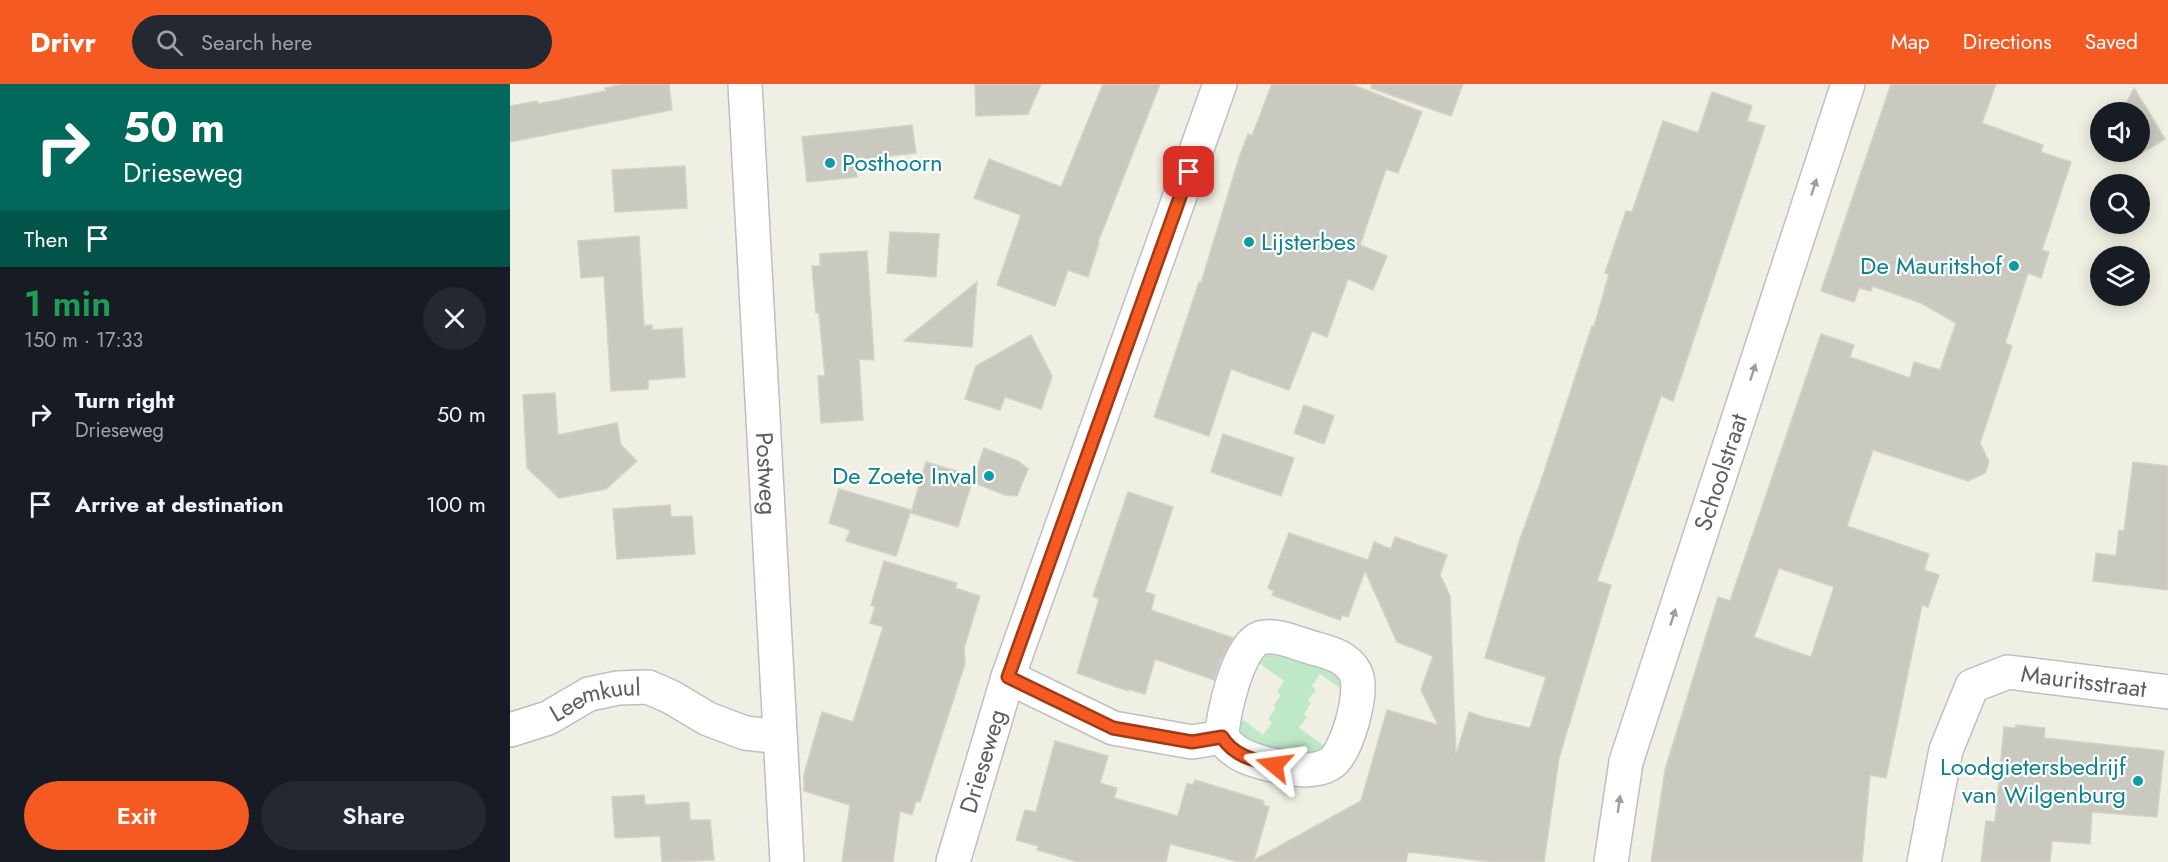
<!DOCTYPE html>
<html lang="en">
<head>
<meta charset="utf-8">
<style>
  body { margin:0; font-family:Jost,sans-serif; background:#242831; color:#f1f3f6; height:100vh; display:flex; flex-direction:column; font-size:22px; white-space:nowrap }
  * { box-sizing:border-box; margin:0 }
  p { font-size:20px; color:#9ea1a6 }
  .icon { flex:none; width:33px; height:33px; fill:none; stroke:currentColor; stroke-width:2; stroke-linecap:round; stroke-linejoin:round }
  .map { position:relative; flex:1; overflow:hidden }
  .side { display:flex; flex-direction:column; background:#171b24; width:510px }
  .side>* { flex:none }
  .top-card { background:#00695c; color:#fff; overflow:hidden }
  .controls { position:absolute; left:1580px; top:18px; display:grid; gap:12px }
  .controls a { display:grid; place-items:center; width:60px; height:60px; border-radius:50%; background:#171b24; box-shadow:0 3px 15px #0003; font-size:30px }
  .pin { position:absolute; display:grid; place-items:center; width:51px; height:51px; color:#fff; margin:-26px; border-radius:12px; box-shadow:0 3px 9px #0006 }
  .me { position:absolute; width:66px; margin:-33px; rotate:286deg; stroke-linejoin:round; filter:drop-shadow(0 0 4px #0008) }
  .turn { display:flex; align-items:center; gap:21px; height:126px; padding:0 24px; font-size:27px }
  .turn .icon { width:78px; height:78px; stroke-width:2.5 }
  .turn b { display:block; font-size:42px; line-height:51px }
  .then { display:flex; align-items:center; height:57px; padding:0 24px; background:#0003; gap:12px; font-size:22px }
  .round { display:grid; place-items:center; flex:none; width:63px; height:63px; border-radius:32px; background:#242831 }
  .headline { display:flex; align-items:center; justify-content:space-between; height:102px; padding:0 24px }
  h1 { font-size:36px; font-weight:600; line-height:45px; color:#1e9e55 }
  .action { display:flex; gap:12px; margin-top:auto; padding:12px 24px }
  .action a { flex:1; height:69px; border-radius:36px; background:#f55a23; color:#fff; font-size:24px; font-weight:600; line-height:69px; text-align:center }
  .action a+a { background:#242831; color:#f1f3f6 }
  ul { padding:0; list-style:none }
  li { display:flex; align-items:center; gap:18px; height:90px; padding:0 24px }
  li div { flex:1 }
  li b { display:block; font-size:22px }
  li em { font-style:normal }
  header { display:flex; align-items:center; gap:36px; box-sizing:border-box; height:84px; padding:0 30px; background:#f55a23; color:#fff }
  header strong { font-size:28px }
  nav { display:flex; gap:33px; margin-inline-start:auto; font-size:21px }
  .search { width:420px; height:54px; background:#242831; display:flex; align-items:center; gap:15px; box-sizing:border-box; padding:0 21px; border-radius:33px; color:#9ea1a6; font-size:22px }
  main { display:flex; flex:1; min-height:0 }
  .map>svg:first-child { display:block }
</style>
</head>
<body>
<header>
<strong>Drivr</strong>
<div class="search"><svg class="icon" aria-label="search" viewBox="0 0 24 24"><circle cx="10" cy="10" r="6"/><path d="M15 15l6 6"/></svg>Search here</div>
<nav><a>Map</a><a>Directions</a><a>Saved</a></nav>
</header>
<main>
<section class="side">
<div class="top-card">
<div class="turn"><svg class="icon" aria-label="right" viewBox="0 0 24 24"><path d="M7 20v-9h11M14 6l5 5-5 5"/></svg><div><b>50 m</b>Drieseweg</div></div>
<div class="then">Then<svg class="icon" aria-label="arrive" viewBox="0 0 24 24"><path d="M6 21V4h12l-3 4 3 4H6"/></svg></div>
</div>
<div class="headline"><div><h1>1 min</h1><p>150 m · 17:33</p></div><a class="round"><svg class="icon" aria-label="close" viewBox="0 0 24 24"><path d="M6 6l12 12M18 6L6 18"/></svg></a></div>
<ul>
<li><svg class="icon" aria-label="right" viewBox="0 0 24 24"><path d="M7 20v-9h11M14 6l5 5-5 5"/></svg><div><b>Turn right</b><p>Drieseweg</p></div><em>50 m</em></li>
<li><svg class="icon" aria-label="arrive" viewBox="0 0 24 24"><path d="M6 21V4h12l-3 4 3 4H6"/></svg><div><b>Arrive at destination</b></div><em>100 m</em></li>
</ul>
<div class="action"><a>Exit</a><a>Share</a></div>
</section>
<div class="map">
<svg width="1658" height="778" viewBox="0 0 1658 778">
  <rect width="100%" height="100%" fill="#efefe3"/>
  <path fill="#bee8c6" d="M758 567 818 583 832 593 836 608 810 590 802 602 806 606 798 616 801 619 794 630 797 633 789 644 819 665 807 673 744 661 726 647 729 633 753 651 762 639 758 635 766 624 763 622 771 611 767 608 774 597 745 576Z"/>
  <g fill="#cac9c0" stroke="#d4d2c1" stroke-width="1.5" fill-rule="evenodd">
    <path d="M114 0H159L162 26 0 58V22L27 17 28 20 96 7 95 4Z"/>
    <path d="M465 0H531L518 30 466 32Z"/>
    <path d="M593 0H650L588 158 589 159 578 193 558 186 545 222 487 201 511 131 464 114 479 75 551 103Z"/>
    <path d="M762 0H841L912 28 888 89 876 85 850 161 877 172 863 206 838 195 817 253 802 247 779 306 721 285 699 352 644 333 689 198 691 199 730 71 738 50 742 52Z"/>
    <path d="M862 0H953L941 32 861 4Z"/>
    <path d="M1381 0H1486L1472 39 1533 61 1531 68 1561 78 1532 166 1539 168 1531 194 1518 189 1495 259 1502 262 1470 359 1479 378 1475 389 1458 397 1363 366 1337 442 1419 470 1414 486 1429 491 1418 523 1412 521 1376 694 1360 691 1352 778H1141L1155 686 1208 513 1220 517 1311 250 1344 261 1340 273 1400 294 1404 278 1430 286 1446 239 1411 219 1362 202 1361 207 1349 204 1344 218 1311 207ZM1269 484 1324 503 1301 573 1244 553Z"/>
    <path d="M1624 4 1655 55 1620 76 1614 68H1629V28H1612Z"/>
    <path d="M1202 8 1242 22 1237 37 1255 42 1163 317 1151 312 1087 497 1101 501 1049 674 1034 778H982L898 768 896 778H729L660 760 656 778H568L527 766 528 762 506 756 515 726 526 728 545 657 598 672 590 699 607 704 604 714 668 732 677 699 683 701 685 696 754 717 753 721 759 723 744 776 851 717 877 626 928 641 911 606 923 572 887 558 855 487 838 533 832 531 830 536 762 511 764 507 758 504 779 449 858 476 864 458 881 465 885 453 937 471 930 491 940 512 946 671 959 628 973 633 1020 644 1036 593 975 574 1010 455 1031 397 1082 242 1084 243 1099 190 1095 189 1116 127 1122 128 1153 37 1188 49Z"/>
    <path d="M402 41 406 69 345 76 347 93 297 98 292 53Z"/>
    <path d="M175 82 177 124 105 128 102 86Z"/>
    <path d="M380 148 429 150 426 193 377 189Z"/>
    <path d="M129 152 134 242 142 241V246L172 244 175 293 138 296V305L101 307 94 192 71 194 68 157Z"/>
    <path d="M357 167 364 276 349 275 353 336 311 339 308 292H315L309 229H306L302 182H310V170Z"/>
    <path d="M467 198 462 263 394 257Z"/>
    <path d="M521 251 542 292 531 325 495 313 490 326 455 315 466 282Z"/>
    <path d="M45 309 48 351 107 339 111 361 127 377 96 405 49 414 17 384 13 311Z"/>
    <path d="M794 321 824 332 814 360 784 349Z"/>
    <path d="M713 350 784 374 771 412 701 388Z"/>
    <path d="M474 364 508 377 518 385 507 412 495 411 462 398 448 443 401 429 416 378 463 392 462 398Z"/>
    <path d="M1623 378 1658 382V506L1583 497 1586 469 1606 472 1609 446 1614 447Z"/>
    <path d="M329 405 401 426 386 472 336 457 340 446 319 439Z"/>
    <path d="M618 408 663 423 635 508 645 511 641 526 723 554 711 575 704 596 645 575 635 610 618 605V607L567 589 589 515 583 512Z"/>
    <path d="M160 421 161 433 182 432 185 470 107 475 103 425Z"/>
    <path d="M374 477 447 499 445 504 470 512 454 564 455 580 410 718 406 717 402 731 390 727 383 778H332L340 721 294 707V690L312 628 343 638 373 543 360 539 365 523 361 521Z"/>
    <path d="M1506 641 1535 644 1534 654 1654 667 1647 733 1582 728 1580 760 1542 757 1540 778H1471L1476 737 1485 738 1494 643 1506 644Z"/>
    <path d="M134 711 135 721 179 718 180 736H200L204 776 152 778 150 752 105 754 102 713Z"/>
  </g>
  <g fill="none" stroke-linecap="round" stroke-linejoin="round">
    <defs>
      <g id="minor">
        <path id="s1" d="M235 0 277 778"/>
        <path d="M498 593 603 644 682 658 712 653C723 670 739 675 758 680 777 684 801 691 820 680 837 670 855 605 845 588 836 572 820 569 803 564 788 560 766 549 750 554 728 562 712 632 712 653"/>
        <path id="s2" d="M0 646 38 634 79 610 108 604 138 603 161 613 198 635 235 649 270 653"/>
        <path id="s3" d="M443 778 498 593 710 0"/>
        <path id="s4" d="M1101 778 1116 678 1338 0"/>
        <path id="s5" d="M1414 778 1436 666 1462 602 1498 588 1658 608"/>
      </g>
    </defs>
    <use href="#minor" stroke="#bdbfc5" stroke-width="36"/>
    <use href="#minor" stroke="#fff" stroke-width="33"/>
  </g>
  <defs><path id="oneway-solid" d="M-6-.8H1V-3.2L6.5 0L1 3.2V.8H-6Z" transform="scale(1.5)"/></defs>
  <g fill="#9d9ea3">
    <use href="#oneway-solid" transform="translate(1304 103) rotate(-72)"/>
    <use href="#oneway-solid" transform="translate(1243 288) rotate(-72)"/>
    <use href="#oneway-solid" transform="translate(1163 533) rotate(-72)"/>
    <use href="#oneway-solid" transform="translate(1109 720) rotate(-82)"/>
  </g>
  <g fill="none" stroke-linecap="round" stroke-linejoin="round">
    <defs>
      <path id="route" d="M679 88 498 593 603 644 682 658 712 653C724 672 743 676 764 681"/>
    </defs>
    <use href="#route" stroke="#9f3a17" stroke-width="15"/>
    <use href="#route" stroke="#f55a23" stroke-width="10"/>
  </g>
  <g fill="#0f9aa8" stroke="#fff" stroke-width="2">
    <circle cx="320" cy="79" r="6"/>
    <circle cx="739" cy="158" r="6"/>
    <circle cx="1504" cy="182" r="6"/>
    <circle cx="479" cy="392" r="6"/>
    <circle cx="1628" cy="697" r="6"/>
  </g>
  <g text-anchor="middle" stroke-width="4.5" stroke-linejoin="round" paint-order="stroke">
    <g font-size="24" fill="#0d838f" stroke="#fff" text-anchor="end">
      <text x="332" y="87" text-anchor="start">Posthoorn</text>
      <text x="751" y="166" text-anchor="start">Lijsterbes</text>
      <text x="1492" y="190">De Mauritshof</text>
      <text x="467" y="400">De Zoete Inval</text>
      <text x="1616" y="691">Loodgietersbedrijf<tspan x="1616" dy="28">van Wilgenburg</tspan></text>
    </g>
    <g font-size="24" fill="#5b5e65" stroke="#fff">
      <text dy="8" stroke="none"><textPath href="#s4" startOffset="406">Schoolstraat</textPath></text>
      <text dy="8" stroke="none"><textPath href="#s1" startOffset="390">Postweg</textPath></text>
      <text dy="8" stroke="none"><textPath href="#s5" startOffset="298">Mauritsstraat</textPath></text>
      <text dy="8" stroke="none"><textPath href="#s2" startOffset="92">Leemkuul</textPath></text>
      <text dy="8" stroke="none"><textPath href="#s3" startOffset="105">Drieseweg</textPath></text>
    </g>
  </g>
</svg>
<div class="controls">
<a><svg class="icon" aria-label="sound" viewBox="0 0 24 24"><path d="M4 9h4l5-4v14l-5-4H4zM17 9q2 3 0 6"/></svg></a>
<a><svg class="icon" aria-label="search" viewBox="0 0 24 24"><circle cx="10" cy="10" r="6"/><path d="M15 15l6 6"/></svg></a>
<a><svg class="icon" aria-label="layers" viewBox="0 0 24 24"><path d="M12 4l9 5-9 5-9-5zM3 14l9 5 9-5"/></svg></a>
</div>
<div class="pin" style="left:679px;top:88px;background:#d93025"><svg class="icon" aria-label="arrive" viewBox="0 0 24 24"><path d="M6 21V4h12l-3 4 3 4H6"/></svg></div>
<svg class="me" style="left:764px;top:681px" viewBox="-20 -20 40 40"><path d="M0-17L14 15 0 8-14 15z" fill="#f55a23" stroke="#fff" stroke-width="4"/></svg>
</div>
</main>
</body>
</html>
